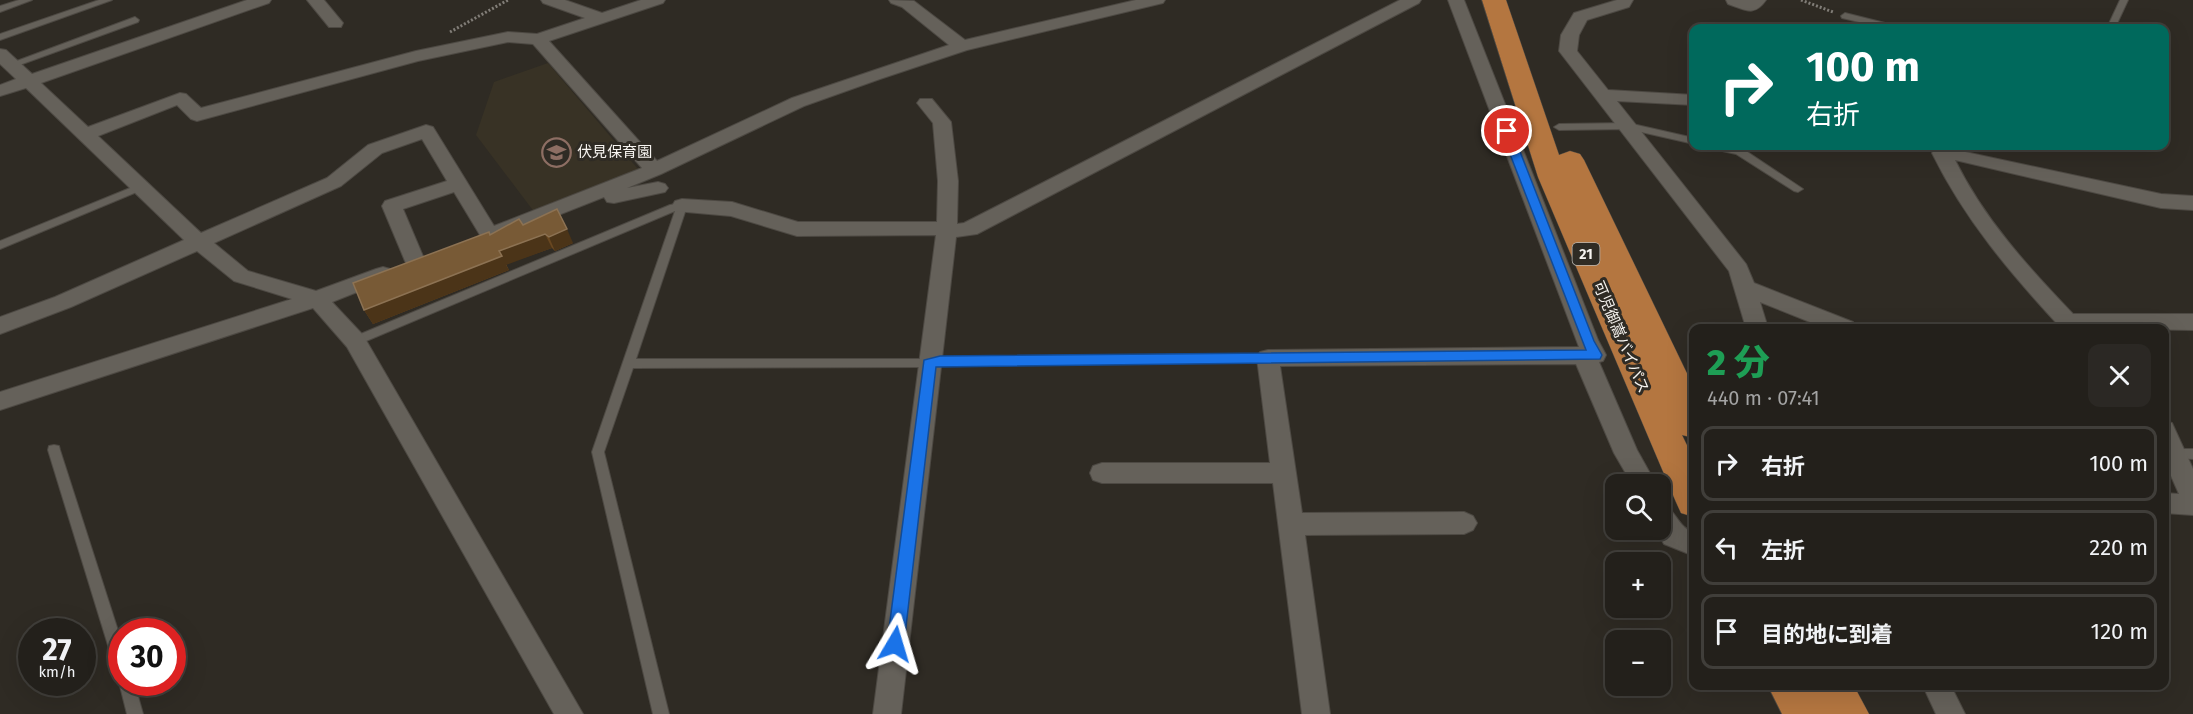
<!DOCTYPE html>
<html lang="ja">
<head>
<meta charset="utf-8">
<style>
  body { margin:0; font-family:"Fira Sans","Noto Sans JP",sans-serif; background:#2b2824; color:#f1f3f6; height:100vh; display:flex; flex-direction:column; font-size:22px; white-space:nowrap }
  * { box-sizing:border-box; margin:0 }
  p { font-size:20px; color:#a3a3a3 }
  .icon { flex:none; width:33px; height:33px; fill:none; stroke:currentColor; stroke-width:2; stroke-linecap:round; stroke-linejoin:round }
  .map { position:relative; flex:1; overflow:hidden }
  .details { position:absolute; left:1689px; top:324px; width:480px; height:366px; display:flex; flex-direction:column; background:#23201b; border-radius:12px; box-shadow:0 6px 24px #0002,0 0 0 2px #403e3a }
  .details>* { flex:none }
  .guide { position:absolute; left:1689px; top:24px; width:480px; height:126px; border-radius:12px; box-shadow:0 6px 24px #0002,0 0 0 2px #403e3a; background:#00695c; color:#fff; overflow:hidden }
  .tools { position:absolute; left:1605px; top:474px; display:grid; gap:12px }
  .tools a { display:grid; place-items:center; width:66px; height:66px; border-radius:12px; background:#23201b; box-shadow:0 6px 24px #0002,0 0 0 2px #403e3a; font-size:30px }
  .speed { position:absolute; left:18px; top:618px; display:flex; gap:12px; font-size:30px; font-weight:700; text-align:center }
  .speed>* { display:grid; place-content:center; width:78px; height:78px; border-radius:50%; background:#23201b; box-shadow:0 6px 24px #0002,0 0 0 2px #403e3a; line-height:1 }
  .speed small { font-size:15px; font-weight:400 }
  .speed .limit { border:9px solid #d22; background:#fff; color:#111 }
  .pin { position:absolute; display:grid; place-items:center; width:51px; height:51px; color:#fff; margin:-26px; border:3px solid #fff; border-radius:50%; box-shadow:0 2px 6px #0007 }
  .me { position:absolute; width:66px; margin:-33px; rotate:7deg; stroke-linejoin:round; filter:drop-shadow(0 0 4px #0008) }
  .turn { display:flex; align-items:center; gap:21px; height:126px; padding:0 18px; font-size:27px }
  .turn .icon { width:78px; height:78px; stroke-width:2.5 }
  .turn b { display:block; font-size:42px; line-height:51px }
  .round { display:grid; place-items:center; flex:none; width:63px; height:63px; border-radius:12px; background:#2b2824 }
  .overview { display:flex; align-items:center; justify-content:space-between; height:102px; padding:0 18px }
  h1 { font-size:36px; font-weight:800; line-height:45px; color:#1e9e55 }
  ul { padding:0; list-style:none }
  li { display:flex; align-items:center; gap:18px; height:75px; margin:0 12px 9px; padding:0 6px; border:3px solid #403e3a; border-radius:12px }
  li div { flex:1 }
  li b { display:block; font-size:22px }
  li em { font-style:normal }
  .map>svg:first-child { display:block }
</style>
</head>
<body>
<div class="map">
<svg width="2193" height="714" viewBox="0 0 2193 714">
  <rect width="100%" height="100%" fill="#2f2b24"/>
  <path fill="#383225" d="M548 63 638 169 535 213 476 135 494 82Z"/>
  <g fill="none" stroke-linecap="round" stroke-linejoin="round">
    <defs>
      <g id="service">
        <path d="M19 0H32L0 12V6Z"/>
        <path d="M99 0H112L0 40V34Z"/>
        <path d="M2120 0H2128L2115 28H2107Z"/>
        <path d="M1845 13 1897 26 1899 28H1885L1842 18 1841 16Z"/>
        <path d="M135 17 139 20 138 22 14 67 11 68 6 65Z"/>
        <path d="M1628 123 1694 138V144L1628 129 1559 130 1554 127 1559 124Z"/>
        <path d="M1708 146H1727L1743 149 1803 189 1798 192 1794 191 1736 154 1709 148Z"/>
        <path d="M140 184 145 187 144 189 0 249V241Z"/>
        <path d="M682 203 687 206 636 359H929L940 357 1268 354 1274 358 1268 362 940 365 929 367 633 368 604 452 669 714H653L592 452 675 211 359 344 355 345 349 341 351 338 670 205Z"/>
        <path d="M54 445 59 446 60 450 122 643V675L117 673 115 668 48 450 49 446Z"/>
        <path d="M2175 449H2193V459L2170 458 2169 454 2170 450Z"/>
        <path d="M122 677V682H134L143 714H127L119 682Z"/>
      </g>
      <g id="minor">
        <path d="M247 0H271L269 3 41 83 88 127 180 93 186 94 201 108 416 51 508 32 537 34 585 18 543 3 541 0H565L602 13 641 0H665L663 3 549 41 657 161 792 98 949 45 902 7 891 3 889 0 914 1 965 40 1136 0H1165L1163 3 967 50 880 79 804 106 661 174 627 188 658 182 665 184 668 188 665 192 614 203 607 202 604 197 490 242 483 240 454 192 403 209 425 261 422 266 415 268 408 266 405 261 382 206 385 201 447 181 422 139 382 153 341 186 214 243 248 271 316 291 376 269 383 267 390 269 394 274 390 279 332 302 363 335 583 714H554L347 347 313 308 0 410V392L292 299 234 281 197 251 71 307 0 334V317L55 297 184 240 26 88 0 96V85L16 79 0 64V49L6 50 32 74ZM508 42 533 44 642 168 494 226 433 127 426 125 368 145 327 178 201 233 98 136 177 105 191 119 197 121 418 61Z"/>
        <path d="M307 0H324L343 23 341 27H329Z"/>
        <path d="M1400 0H1421L1419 3 977 234 956 237 901 714H873L936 235 797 236 731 216 675 211 672 206 675 201 682 199 732 202 798 222H937L938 181 933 123 917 103 920 99H932L951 122 958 181 957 224 964 223Z"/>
        <path d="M1448 0H1464L1598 340 1606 355 1603 361 1599 362 1637 450 1656 484H1632L1614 453 1576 364 1280 366 1302 513 1464 512 1473 516 1477 523 1473 530 1464 534 1305 535 1330 714H1302L1273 483H1102L1093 480 1090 473 1093 466 1102 463H1270L1257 358 1260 352 1268 350 1579 347Z"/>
        <path d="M1617 0H1633L1629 7 1587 20 1579 35 1577 51 1608 90 1694 95V105L1617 101 1746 264 1754 283 1853 322 1856 328H1825L1760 302 1768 328H1746L1729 271 1559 51 1561 35 1574 13Z"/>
        <path d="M1726 0H1766C1754 17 1746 10 1728 4Z"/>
        <path d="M1942 147 2161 194 2193 196V210L2161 208 1955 160C1984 219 2028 267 2073 314H2193V330L2061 328C2011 274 1965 220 1932 153L1935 149Z"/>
        <path d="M2164 421 2172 423 2193 469V515L2164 513V493L2179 494 2164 460Z"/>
        <path d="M1660 504C1677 509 1676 526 1694 533V556L1664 544 1656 530H1660Z"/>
        <path d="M1923 686H1951L1965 714H1936Z"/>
      </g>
      <g id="trunk">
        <path d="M1482 0H1506L1559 155 1570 151 1580 154 1584 160 1694 388V438L1682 435 1694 460V517L1681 513 1676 502 1538 177Z"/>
        <path d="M1768 686H1854L1869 714H1782Z"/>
      </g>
    </defs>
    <use href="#service" stroke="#4d4943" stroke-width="2"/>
    <use href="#minor" stroke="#4d4943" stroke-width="2"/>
    <use href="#trunk" stroke="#4d4943" stroke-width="1"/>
    <g stroke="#817d77" stroke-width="3" stroke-dasharray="2 2" stroke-linecap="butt">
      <path d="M1801 0 1833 12"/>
      <path d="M450 32 508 0"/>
    </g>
    <use href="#service" fill="#65615a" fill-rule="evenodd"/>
    <use href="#minor" fill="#65615a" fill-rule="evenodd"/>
    <use href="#trunk" fill="#b47640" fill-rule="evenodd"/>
  </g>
  <path fill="#694720" d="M523 225 573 243 555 251 552 248 506 264 509 270 373 324 364 310 490 235Z"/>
  <g fill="#4b3418">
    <path d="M567 229 573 243 555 251 549 237Z"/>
    <path d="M545 234 552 248 506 265 509 270 373 324 364 310 499 251Z"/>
  </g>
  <path fill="#785a36" stroke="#8c7253" stroke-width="1.5" d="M557 209 567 229 549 237 545 234 499 251 502 256 364 310 353 283 489 232 490 235 519 219 523 225Z"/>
  <path fill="#1a73e8" stroke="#114b97" stroke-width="1.5" d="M1507 127 1512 131 1594 341 1602 355 1600 359 936 367 904 644 901 649 895 651 889 649 887 644 924 360 940 356 1586 350 1501 131Z"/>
  <defs>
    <symbol id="school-ring" viewBox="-11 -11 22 22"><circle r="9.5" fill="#2f2b24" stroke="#8d6e63" stroke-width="1.5"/><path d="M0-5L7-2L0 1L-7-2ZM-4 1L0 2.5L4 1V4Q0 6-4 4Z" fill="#8d6e63"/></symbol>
  </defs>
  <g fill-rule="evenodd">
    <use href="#school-ring" x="540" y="136" width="33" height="33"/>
  </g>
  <g text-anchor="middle" stroke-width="6" stroke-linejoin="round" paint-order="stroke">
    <rect fill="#2f2b24" stroke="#bbb8b3" stroke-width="1.5" x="1572.5" y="243" width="27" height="22" rx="4.5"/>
    <g font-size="14" font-weight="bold" fill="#f7f4f0">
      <text x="1586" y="259">21</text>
    </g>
    <g font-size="15" fill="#f7f4f0" stroke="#2f2b24" text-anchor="start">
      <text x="577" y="157">伏見保育園</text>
    </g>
    <g font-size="15" fill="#f7f4f0" stroke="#2f2b24">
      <text transform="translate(1621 337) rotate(67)" y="5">可児御嵩バイパス</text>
    </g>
  </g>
</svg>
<div class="tools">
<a><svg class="icon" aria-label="search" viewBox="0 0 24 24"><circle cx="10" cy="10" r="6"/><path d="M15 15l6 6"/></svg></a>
<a>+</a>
<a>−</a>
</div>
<div class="speed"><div>27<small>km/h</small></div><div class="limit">30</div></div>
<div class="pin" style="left:1507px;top:131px;background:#d93025"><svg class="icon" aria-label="arrive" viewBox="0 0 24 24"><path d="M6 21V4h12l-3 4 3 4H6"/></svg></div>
<svg class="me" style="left:895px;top:644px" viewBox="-20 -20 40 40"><path d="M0-17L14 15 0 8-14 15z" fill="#1a73e8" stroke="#fff" stroke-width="4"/></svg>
<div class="guide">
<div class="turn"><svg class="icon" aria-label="right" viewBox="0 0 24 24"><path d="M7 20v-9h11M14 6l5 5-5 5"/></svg><div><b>100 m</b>右折</div></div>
</div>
<section class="details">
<div class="overview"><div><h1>2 分</h1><p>440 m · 07:41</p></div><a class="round"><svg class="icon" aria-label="close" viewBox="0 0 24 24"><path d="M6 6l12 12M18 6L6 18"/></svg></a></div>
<ul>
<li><svg class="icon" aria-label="right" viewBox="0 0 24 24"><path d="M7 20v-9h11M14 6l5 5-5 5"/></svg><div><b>右折</b></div><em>100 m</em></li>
<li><svg class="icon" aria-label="left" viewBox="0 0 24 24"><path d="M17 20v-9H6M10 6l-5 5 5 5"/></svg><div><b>左折</b></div><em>220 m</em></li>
<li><svg class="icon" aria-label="arrive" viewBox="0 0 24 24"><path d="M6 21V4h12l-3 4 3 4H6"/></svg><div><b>目的地に到着</b></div><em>120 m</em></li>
</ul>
</section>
</div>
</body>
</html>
